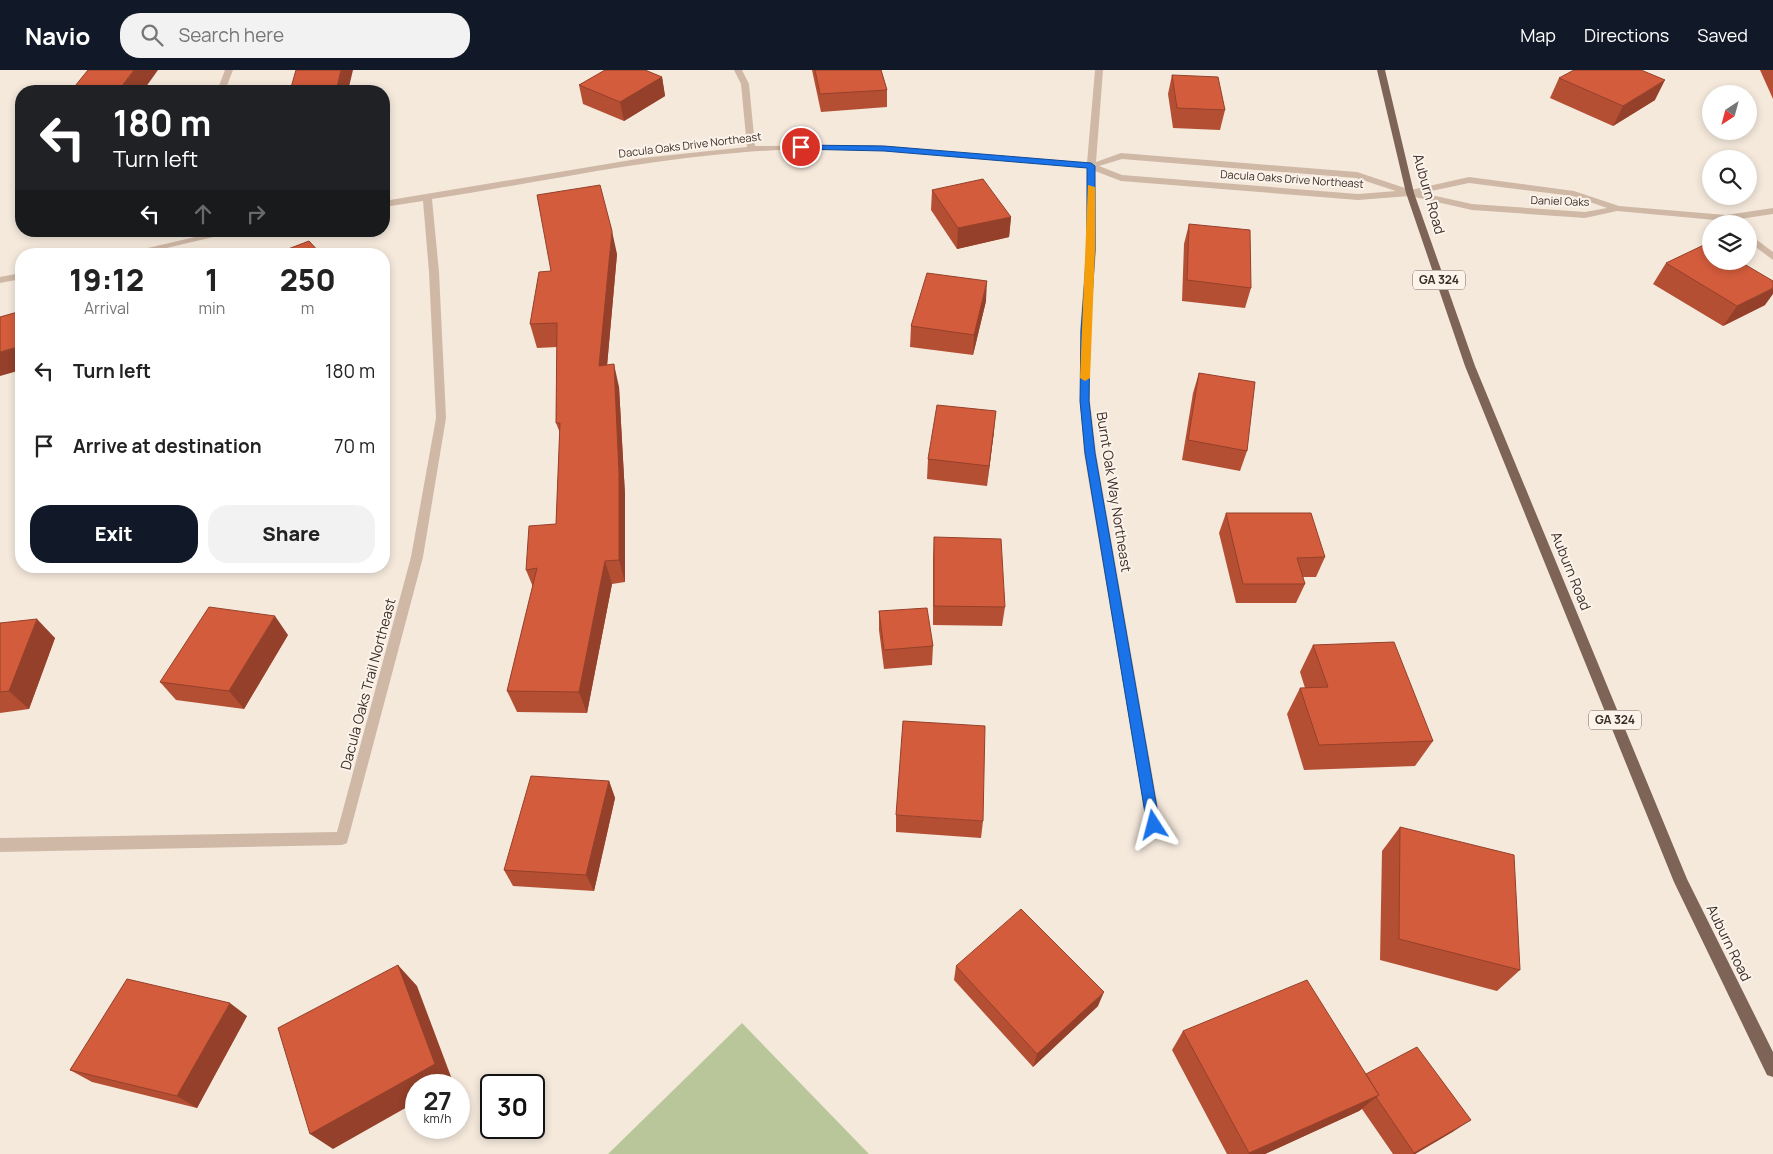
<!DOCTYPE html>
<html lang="en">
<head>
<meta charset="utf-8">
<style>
  body { margin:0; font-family:Manrope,sans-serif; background:#f2f2f2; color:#222; height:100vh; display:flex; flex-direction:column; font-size:19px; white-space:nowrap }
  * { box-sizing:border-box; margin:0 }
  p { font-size:16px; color:#767676 }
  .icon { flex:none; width:28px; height:28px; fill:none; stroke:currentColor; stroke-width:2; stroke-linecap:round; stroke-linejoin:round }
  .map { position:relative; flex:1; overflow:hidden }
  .panel { position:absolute; left:15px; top:178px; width:375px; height:325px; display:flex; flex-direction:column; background:#fff; border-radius:20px; box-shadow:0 2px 8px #0003 }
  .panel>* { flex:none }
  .guide { position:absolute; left:15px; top:15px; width:375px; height:152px; border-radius:20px; box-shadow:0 2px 8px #0003; background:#202124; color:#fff; overflow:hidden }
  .needle { width:32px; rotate:216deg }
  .fabs { position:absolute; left:1702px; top:15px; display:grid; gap:10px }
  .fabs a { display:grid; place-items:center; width:55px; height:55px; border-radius:50%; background:#fff; box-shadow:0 2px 8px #0003; font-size:25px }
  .speed { position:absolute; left:405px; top:1004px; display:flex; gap:10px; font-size:25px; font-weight:700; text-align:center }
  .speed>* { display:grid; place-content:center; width:65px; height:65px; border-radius:50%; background:#fff; box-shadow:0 2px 8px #0003; line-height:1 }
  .speed small { font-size:12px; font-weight:400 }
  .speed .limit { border:2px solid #111; border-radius:8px; background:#fff; color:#111 }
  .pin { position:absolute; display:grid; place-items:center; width:42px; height:42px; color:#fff; margin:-21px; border:2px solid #fff; border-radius:50%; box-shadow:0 1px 5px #0007 }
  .me { position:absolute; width:55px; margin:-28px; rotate:351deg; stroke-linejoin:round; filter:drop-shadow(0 0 4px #0008) }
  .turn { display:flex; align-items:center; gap:18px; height:105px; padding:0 15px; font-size:22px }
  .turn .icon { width:65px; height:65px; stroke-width:2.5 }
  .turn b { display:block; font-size:35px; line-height:42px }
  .lanes { display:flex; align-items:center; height:48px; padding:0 15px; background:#0003; justify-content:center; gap:25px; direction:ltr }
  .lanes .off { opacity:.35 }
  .eta { display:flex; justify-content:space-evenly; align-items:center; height:85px; text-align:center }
  .eta b { font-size:30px; font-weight:800; line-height:35px }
  .button { display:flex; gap:10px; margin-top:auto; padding:10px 15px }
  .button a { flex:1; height:58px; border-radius:20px; background:#111827; color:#fff; font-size:20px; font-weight:800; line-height:58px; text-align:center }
  .button a+a { background:#f2f2f2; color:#222 }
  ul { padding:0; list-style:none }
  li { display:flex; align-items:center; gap:15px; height:75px; padding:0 15px }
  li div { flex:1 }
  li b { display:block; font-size:19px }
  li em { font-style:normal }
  header { display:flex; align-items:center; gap:30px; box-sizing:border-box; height:70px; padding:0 25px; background:#111827; color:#fff }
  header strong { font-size:24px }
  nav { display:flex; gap:28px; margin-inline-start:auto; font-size:18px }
  .search { width:350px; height:45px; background:#f2f2f2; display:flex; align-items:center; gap:12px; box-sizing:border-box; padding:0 18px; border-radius:20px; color:#767676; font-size:19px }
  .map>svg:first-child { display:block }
</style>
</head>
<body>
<header>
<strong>Navio</strong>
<div class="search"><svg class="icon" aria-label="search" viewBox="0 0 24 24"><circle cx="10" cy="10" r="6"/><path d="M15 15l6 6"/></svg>Search here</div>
<nav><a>Map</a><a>Directions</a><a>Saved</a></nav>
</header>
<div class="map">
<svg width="1773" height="1084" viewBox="0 0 1773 1084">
  <rect width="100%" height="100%" fill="#f5e9dc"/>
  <path fill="#b9c69a" d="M742 953 869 1084H608Z"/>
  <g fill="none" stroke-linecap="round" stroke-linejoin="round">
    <g fill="#cfb8a6" fill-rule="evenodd">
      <path d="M225 0H233L225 21H217Z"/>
      <path d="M734 0H742L749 14 755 76 873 75 1087 93 1095 0H1103L1096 92 1121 83 1357 102 1411 120 1469 107 1574 121 1619 136 1726 145 1773 138V144L1726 151 1617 141 1585 148 1472 140 1410 126 1358 130 1121 111 1095 101 1096 180 1090 261V331L1096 383 1161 755 1159 760 1154 761 1149 760 1147 755 1084 383 1080 331V261L1086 180 1087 98C974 87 860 73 746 82 640 90 537 113 432 129L439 202 446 348 423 487 347 773 342 775 0 782V768L337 762 411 487 436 348 429 202 423 131 384 137V131L643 88 747 77 741 14ZM1122 89 1356 108 1396 121 1358 124 1122 105 1099 96ZM1469 113 1573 126 1607 138 1585 142 1472 134 1422 123Z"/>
      <path d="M221 161H239L141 184H122Z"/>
      <path d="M1749 164 1773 182V190L1749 172Z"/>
      <path d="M21 203V209L0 213V207Z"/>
    </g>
    <path fill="#7e6357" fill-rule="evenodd" d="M1377 0H1385L1414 123 1475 296 1687 809 1773 982V1007L1767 1005 1674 812 1465 296 1406 123Z"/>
  </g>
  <g fill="#b54f34">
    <path d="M812 0H881L887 20V37L821 42Z"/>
    <path d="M1760 0H1773V29Z"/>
    <path d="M1172 5 1225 40 1220 60 1173 58 1168 24Z"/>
    <path d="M662 7 665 26 624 51 583 34 579 15Z"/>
    <path d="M1559 8 1655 30 1613 56 1550 28Z"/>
    <path d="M21 119V133L15 124Z"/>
    <path d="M932 120 1011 147 1009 167 957 179 931 140Z"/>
    <path d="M1189 154 1251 218 1245 238 1182 231 1184 174Z"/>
    <path d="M617 184 607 295 619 317 625 425V512L612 514 587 643 517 642 507 621 533 517 526 500 556 454 560 363 556 353 557 277 537 278 530 254 551 201Z"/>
    <path d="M1666 193 1765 235 1723 256 1653 214Z"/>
    <path d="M986 231 973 285 910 277 911 256Z"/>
    <path d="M1199 303 1247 381 1240 401 1182 390 1193 323Z"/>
    <path d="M994 361 987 416 927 409 928 389Z"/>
    <path d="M1226 443 1325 487 1316 507H1303L1305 514 1296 533H1236L1219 463Z"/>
    <path d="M934 467 1005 537 1002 556 933 555V487Z"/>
    <path d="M879 541 933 576 932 595 884 599 879 560Z"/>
    <path d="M0 553 55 568 29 639 0 643Z"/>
    <path d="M288 565 244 639 176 630 160 612Z"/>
    <path d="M1313 575 1433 671 1415 696 1304 700 1287 644 1300 618H1305L1300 602Z"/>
    <path d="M609 711 615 728 594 821 513 816 504 800Z"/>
    <path d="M896 745 983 751 981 768 896 762Z"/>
    <path d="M1400 757 1520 900 1497 921 1380 890 1382 781Z"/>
    <path d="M956 896 1098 936 1033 997 954 910Z"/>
    <path d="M247 946 197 1038 92 1012 70 1000Z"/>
    <path d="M1183 961 1366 1004 1454 1061 1415 1084H1393L1362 1039 1359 1041 1265 1084H1227L1172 980Z"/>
  </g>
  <g fill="#94402a">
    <path d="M134 0H158L143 21H118Z"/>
    <path d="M341 0H353L348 21H336Z"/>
    <path d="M662 7 665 26 624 51 620 32Z"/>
    <path d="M1665 10 1655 30 1613 56 1623 36Z"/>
    <path d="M1011 147 1009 167 957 179 958 158Z"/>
    <path d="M612 161 617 184 605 319 599 296Z"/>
    <path d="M987 211 986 231 973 285 974 265Z"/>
    <path d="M1773 218V224L1765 235 1723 256 1737 236Z"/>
    <path d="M21 276V300L0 306V282Z"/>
    <path d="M614 294 619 317 625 425V512L619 490Z"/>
    <path d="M996 341 994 361 987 416 989 396Z"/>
    <path d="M605 491 612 514 587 643 579 622Z"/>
    <path d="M275 546 288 565 244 639 229 621Z"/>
    <path d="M37 549 55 568 29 639 9 621Z"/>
    <path d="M609 711 615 728 594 821 586 805Z"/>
    <path d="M398 895 417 916 453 1012 447 1015H416V1032L333 1079 310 1064Z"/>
    <path d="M1104 922 1098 936 1033 997 1037 984Z"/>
    <path d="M230 933 247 946 197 1038 177 1026Z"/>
    <path d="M1379 1025 1359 1041 1265 1084H1248Z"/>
    <path d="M1471 1050 1454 1061 1415 1084H1413Z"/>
  </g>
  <g fill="#d35c3c" stroke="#94402a">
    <path d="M88 0H134L118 21H71Z"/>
    <path d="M296 0H341L336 21H290Z"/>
    <path d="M605 0H645L662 7 620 32 579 15Z"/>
    <path d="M815 0H881L887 20 820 24Z"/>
    <path d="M1574 0H1641L1665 10 1623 36 1559 8Z"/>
    <path d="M1172 5 1218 7 1225 40 1177 38Z"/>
    <path d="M983 109 1011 147 958 158 932 120Z"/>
    <path d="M600 115 612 161 599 296 614 294 619 402V490L605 491 579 622 507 621 537 498 526 500 529 456 556 454 560 353H556L557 253 530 254 539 202 551 201 537 125Z"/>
    <path d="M21 119V125L15 124Z"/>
    <path d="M1189 154 1250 160 1251 218 1187 210Z"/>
    <path d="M309 171 321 184H275Z"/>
    <path d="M1708 173 1711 175V191H1739L1773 211V218L1737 236 1666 193Z"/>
    <path d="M927 203 987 211 974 265 911 256Z"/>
    <path d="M21 241V276L0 282V247Z"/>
    <path d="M1199 303 1255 312 1247 381 1188 370Z"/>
    <path d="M937 335 996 341 989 396 928 389Z"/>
    <path d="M1226 443H1311L1325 487 1297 488 1305 514H1243Z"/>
    <path d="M934 467 1001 469 1005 537 934 536Z"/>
    <path d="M209 537 275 546 229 621 160 612Z"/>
    <path d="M927 538 933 576 884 580 879 541Z"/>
    <path d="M37 549 9 621 0 622V553Z"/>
    <path d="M1394 572 1433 671 1319 675 1300 618 1328 617 1313 575Z"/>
    <path d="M903 651 985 656 983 751 896 745Z"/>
    <path d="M531 706 609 711 586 805 504 800Z"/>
    <path d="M1400 757 1514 785 1520 900 1399 869Z"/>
    <path d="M1021 839 1104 922 1037 984 956 896Z"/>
    <path d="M398 895 435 994 310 1064 278 958Z"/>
    <path d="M127 909 230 933 177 1026 70 1000Z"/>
    <path d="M1307 910 1379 1025 1249 1083 1183 961Z"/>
    <path d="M1417 977 1471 1050 1414 1083 1376 1027 1379 1025 1366 1004Z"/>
  </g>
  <path fill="#1a73e8" stroke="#114b97" d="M801 75 884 76 1091 93 1095 96V180L1090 261 1089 331 1095 383 1160 755 1158 759 1154 761 1149 759 1147 755 1085 383 1080 331 1081 261 1087 180V98L884 81 798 79 797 77Z"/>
  <path fill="#f59e0b" d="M1088 115 1095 117V180L1090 308 1085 311 1080 308Z"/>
  <g text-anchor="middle" stroke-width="4" stroke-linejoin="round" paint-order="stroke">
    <g font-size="11" fill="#3a2d28" stroke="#fcf3ea">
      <text transform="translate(690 75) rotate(-7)" y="4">Dacula Oaks Drive Northeast</text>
      <text transform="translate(1292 109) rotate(4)" y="4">Dacula Oaks Drive Northeast</text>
      <text transform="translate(1560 131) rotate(2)" y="4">Daniel Oaks</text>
    </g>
    <g fill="#fcf3ea" stroke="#746862" stroke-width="1">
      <rect x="1413" y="200.5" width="52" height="19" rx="4"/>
      <rect x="1589" y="640.5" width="52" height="19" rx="4"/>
    </g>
    <g font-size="12" font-weight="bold" fill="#3a2d28">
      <text x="1439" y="214">GA 324</text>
      <text x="1615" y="654">GA 324</text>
    </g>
    <g font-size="14" fill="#3a2d28" stroke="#fcf3ea">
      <text transform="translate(1429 124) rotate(74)" y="5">Auburn Road</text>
      <text transform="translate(1114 422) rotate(81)" y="5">Burnt Oak Way Northeast</text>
      <text transform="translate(1571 501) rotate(68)" y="5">Auburn Road</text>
      <text transform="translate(368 614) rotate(-75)" y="5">Dacula Oaks Trail Northeast</text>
      <text transform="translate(1729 873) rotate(64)" y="5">Auburn Road</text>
    </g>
  </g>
</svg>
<div class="fabs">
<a><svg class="needle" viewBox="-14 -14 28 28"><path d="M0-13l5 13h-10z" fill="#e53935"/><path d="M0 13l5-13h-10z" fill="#767676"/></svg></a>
<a><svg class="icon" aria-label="search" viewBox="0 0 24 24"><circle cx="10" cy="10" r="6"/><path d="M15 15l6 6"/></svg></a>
<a><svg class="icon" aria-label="layers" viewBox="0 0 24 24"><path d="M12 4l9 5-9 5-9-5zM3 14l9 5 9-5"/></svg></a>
</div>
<div class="speed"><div>27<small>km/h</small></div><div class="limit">30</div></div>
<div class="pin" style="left:801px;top:77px;background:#d93025"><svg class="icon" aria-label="arrive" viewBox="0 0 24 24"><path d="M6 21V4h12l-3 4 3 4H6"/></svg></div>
<svg class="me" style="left:1154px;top:755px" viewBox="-20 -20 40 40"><path d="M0-17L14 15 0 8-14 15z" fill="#1a73e8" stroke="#fff" stroke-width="4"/></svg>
<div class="guide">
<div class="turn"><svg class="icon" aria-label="left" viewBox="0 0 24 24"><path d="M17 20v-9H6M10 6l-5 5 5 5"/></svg><div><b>180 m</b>Turn left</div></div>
<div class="lanes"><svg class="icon" aria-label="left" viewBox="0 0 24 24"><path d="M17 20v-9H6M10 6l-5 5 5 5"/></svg><svg class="icon off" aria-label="ahead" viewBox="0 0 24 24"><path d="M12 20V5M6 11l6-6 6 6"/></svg><svg class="icon off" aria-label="right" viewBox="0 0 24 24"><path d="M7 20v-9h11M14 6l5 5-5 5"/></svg></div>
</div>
<section class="panel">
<div class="eta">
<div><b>19:12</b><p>Arrival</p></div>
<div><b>1</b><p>min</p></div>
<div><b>250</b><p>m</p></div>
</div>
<ul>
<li><svg class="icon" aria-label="left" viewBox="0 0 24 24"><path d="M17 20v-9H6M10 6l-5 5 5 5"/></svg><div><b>Turn left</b></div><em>180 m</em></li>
<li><svg class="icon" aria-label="arrive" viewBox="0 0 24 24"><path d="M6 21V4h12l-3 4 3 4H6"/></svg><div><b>Arrive at destination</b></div><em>70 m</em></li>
</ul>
<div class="button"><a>Exit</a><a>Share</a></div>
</section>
</div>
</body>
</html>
